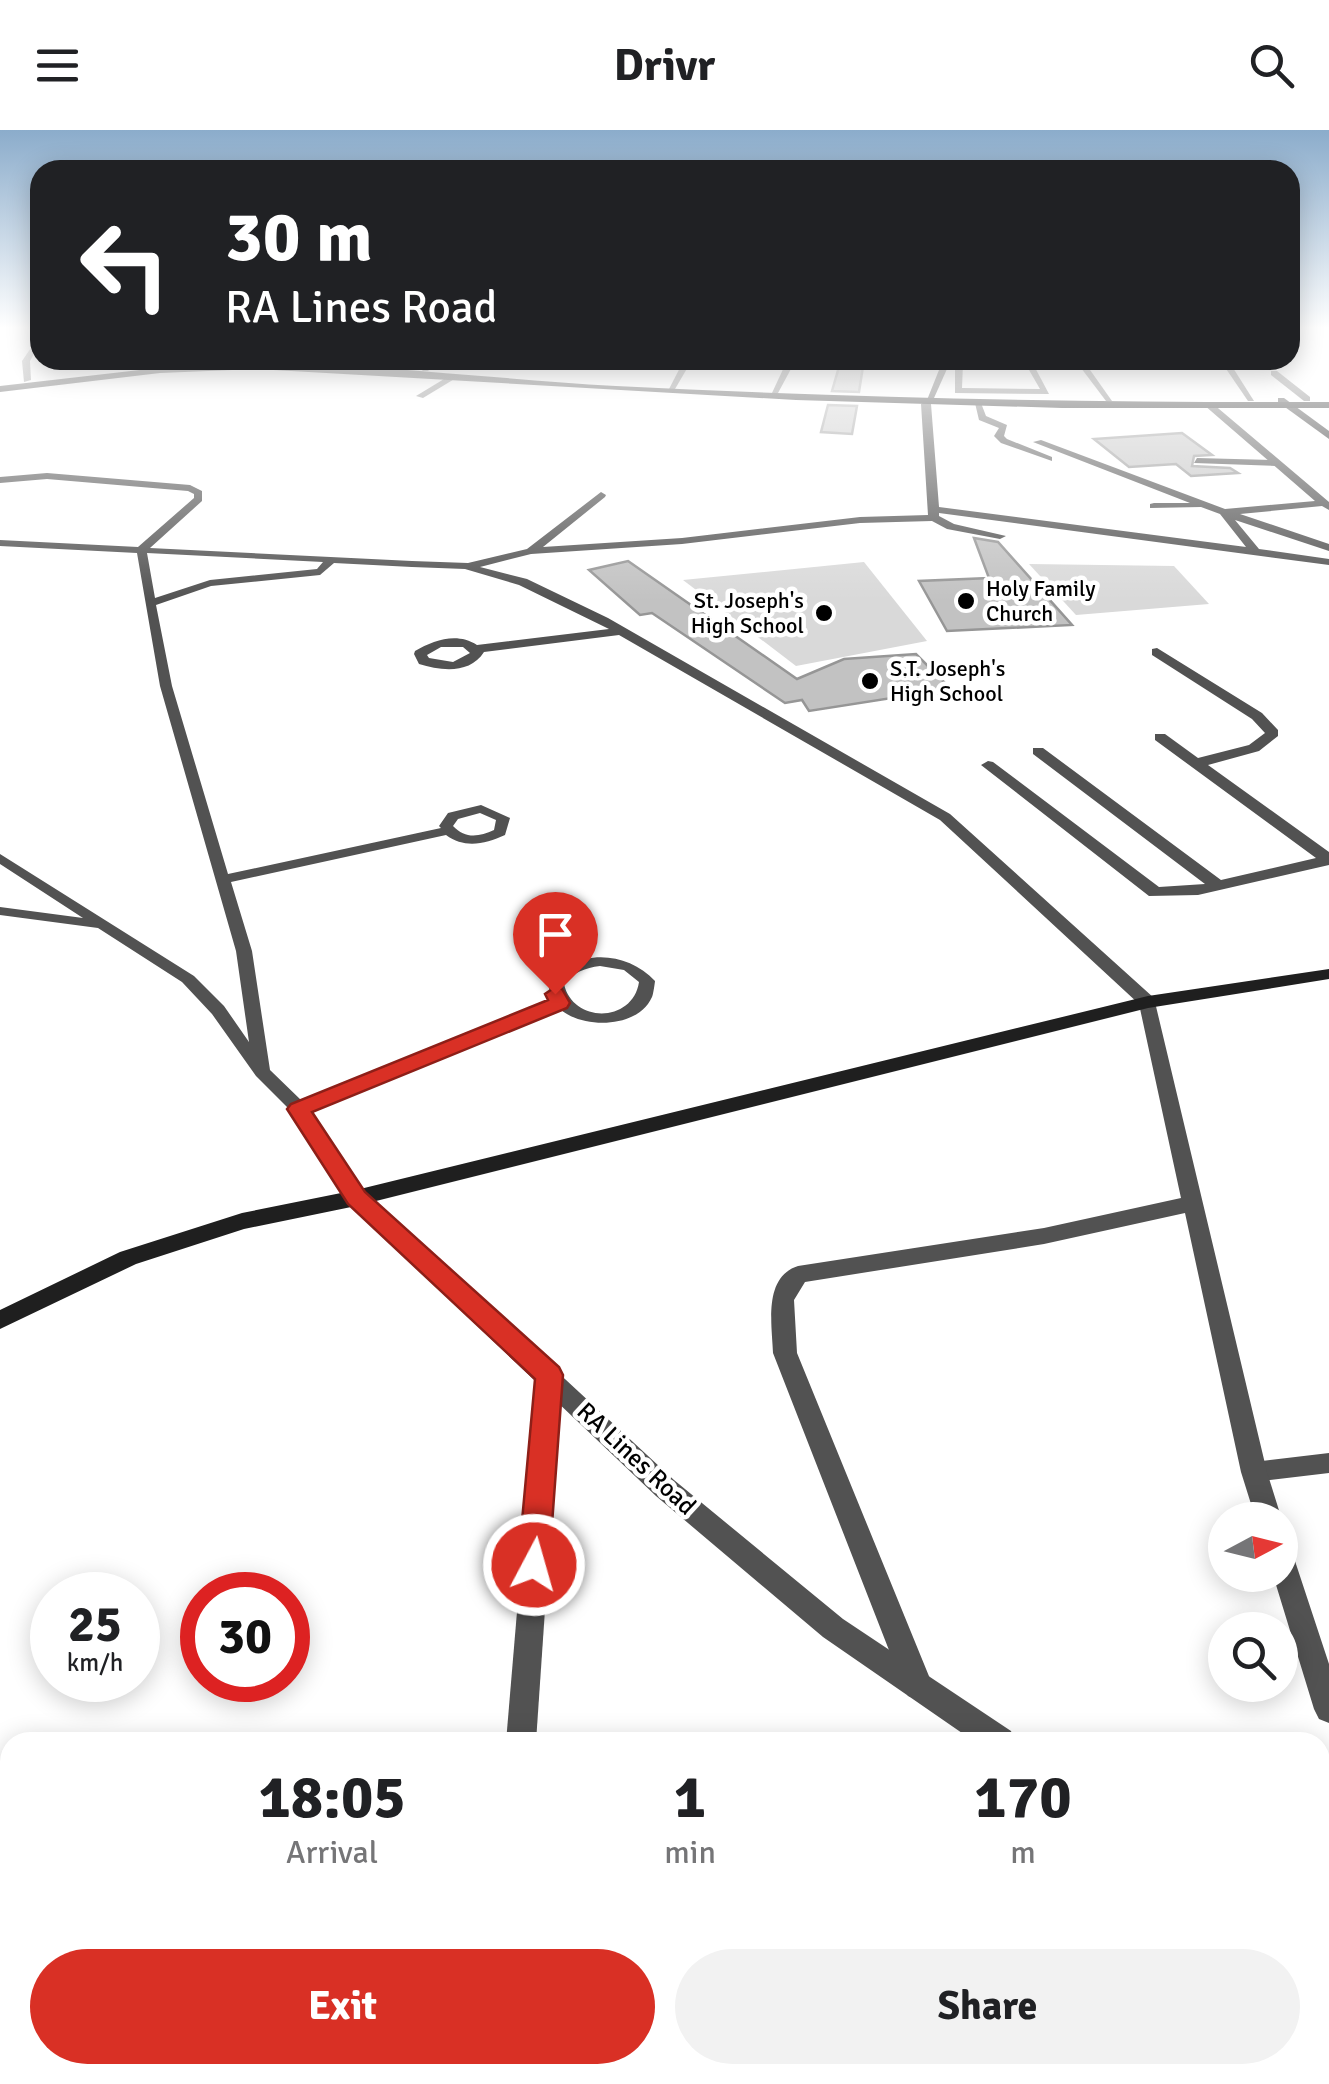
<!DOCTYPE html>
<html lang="en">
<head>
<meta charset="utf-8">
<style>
  body { margin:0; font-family:Signika,sans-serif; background:#f2f2f2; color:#202124; height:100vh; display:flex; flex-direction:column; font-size:38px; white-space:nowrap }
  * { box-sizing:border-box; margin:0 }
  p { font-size:32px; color:#757577 }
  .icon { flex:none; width:55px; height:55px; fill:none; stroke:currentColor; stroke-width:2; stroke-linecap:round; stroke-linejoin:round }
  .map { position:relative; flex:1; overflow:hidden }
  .sheet { position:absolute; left:0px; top:1602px; width:1330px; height:352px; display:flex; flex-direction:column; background:#fff; border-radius:30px 30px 0 0; box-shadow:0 5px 25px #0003 }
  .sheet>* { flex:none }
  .top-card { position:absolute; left:30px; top:30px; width:1270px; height:210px; border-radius:30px; box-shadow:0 5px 25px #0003; background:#202124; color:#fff; overflow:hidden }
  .needle { width:65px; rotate:83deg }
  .controls { position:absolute; left:1208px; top:1372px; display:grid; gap:20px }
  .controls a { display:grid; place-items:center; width:90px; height:90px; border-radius:50%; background:#fff; box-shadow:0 5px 25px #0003; font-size:50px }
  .speed { position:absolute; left:30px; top:1442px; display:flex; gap:20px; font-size:50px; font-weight:700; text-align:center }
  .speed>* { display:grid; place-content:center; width:130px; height:130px; border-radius:50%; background:#fff; box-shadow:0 5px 25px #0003; line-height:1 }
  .speed small { font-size:25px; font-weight:400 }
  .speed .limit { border:15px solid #d22; background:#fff; color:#111 }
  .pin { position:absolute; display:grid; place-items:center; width:85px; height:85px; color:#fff; margin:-102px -42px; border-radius:50% 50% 50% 0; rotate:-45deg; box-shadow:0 0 10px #0007 }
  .pin .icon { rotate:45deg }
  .me { position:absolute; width:110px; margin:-55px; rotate:6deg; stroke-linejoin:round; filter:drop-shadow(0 0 8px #0008) }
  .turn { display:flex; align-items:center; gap:35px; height:210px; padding:0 30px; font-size:45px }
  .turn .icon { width:130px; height:130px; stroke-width:2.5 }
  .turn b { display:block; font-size:70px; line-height:85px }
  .eta { display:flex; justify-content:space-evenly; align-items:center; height:170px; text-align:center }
  .eta b { font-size:60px; font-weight:700; line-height:70px }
  .primary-button { display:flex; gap:20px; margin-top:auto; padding:20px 30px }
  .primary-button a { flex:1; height:115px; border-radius:60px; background:#d93025; color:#fff; font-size:40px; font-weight:700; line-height:115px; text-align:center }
  .primary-button a+a { background:#f2f2f2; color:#202124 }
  header { display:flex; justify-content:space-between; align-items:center; height:130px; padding:0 30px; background:#fff; font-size:45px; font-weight:700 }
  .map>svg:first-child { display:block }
</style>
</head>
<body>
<header><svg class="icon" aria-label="menu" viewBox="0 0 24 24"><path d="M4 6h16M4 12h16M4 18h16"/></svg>Drivr<svg class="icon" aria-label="search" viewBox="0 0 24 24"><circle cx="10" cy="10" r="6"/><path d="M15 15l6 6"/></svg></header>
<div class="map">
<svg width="1329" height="1954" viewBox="0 0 1329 1954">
  <rect width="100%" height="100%" fill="#fff"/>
  <g fill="#d9d9d9">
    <path d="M864 432 927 511 796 536 683 450Z"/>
    <path d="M1029 434 1174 436 1209 474 1076 485Z"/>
  </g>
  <g fill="#c2c2c2" stroke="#969696" stroke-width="2.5">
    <path d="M841 230H864L859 262 832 261Z"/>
    <path d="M828 275 857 276 852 304 821 302Z"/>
    <path d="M1182 303 1212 325 1194 326 1192 336 1230 338 1238 343 1191 346 1176 334 1129 337 1094 309Z"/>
    <path d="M974 408 998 412 1072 495 947 501 919 451 989 448Z"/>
    <path d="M628 431 797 549 844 529 916 524 958 566 924 570 917 564 809 581 802 570 785 573 652 483 640 485 589 440Z"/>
  </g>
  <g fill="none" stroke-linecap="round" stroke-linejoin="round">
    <g fill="#525252" fill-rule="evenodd">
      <path d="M1271 241H1277L1310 267V271H1304L1271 245Z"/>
      <path d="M449 246 456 248 423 268 416 266Z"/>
      <path d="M1197 328 1276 330 1280 333 1276 336 1194 333Z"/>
      <path d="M47 343 190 355 202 361V371L150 418 412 431 417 434 412 437 334 433 320 445 211 456 156 475 172 556 228 744 441 698 439 696 448 683 481 675 510 688 505 705C485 714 465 719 446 705L231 752 252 821 270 940 302 971 552 870 548 854C574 818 626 820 655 851 655 852 653 866 652 867 638 899 582 899 560 879L309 981 365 1068 363 1073H349L293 983 256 946 212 884 182 852 98 798 0 785V777L83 788 0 734V724L194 846 224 876 249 912 236 821 160 556 137 423 0 416V410L138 417 194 368V364L188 361 47 349 0 353V347ZM147 423 323 432 317 439 210 450 155 468ZM480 683 496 690 494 700C479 707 465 709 453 696L458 689ZM600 836 624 840 639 852C633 893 573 894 564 854 574 842 585 838 600 836Z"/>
      <path d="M1329 1323V1343L1254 1352 1246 1349 1243 1342 1246 1335 1254 1332Z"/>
      <path d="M824 1945H854L856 1954H826Z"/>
    </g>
    <g fill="#525252" fill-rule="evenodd">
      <path d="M37 209 40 213 30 231 31 250 24 252 22 231Z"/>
      <path d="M128 230H136V239H130Z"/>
      <path d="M235 230H243L238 234Z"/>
      <path d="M355 230H365L356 236 352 233Z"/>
      <path d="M430 230H439L428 241H422Z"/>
      <path d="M684 230H692L675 259H669Z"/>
      <path d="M1031 230 1049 264 955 263V233L945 231ZM963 233H1025L1040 259 962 258Z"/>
      <path d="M1075 230H1083L1112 271H1106Z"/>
      <path d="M1220 230H1228L1254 271H1248Z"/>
      <path d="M785 235 792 237 778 263H772Z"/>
      <path d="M926 271 931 274 939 377 1246 417 1220 384 1201 377 1150 378V374L1154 373H1190L1033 312 1041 310 1225 379 1315 371 1204 275 1212 273 1329 372V380L1322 376 1240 384 1329 414V421L1235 390 1259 419 1329 429V435L939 383V386L954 394 1006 406 1000 409 947 399 932 391 860 393 682 414 531 424 480 437 527 449 608 488 950 684 1154 868 1267 1342 1282 1390 1280 1395V1390H1256L1241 1342 1185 1083 1044 1114 805 1152 794 1170 797 1223 933 1556 928 1566 918 1570 908 1566 903 1556 773 1223C772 1195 763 1147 798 1136L1044 1098 1181 1068 1139 874 940 690 619 505 484 522C470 544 442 541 419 534L414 524 415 521C434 510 457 502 477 515L609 499 519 455 465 439 412 437 406 434 412 431 468 433 527 419 601 362 606 365 605 367 543 417 682 408 860 387 928 385 921 274ZM441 517H463L470 523 453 532 429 528 427 525Z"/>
      <path d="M975 273H981L986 286 1007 295 1004 306 1007 309 1052 327V331L1001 313 994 306 999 298 979 290Z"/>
      <path d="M1157 518 1262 583 1278 600V606L1259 621 1208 635 1329 722V735L1198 765 1149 766 981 635 988 631 993 632 1159 757 1205 754 1033 624V618H1043L1221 750 1316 728 1155 610V604H1165L1198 628 1249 615 1265 603 1252 589 1152 525V519Z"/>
      <path d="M549 1235 558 1238 561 1245 536 1612H506L537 1245 540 1238Z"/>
      <path d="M1280 1413 1290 1416 1293 1425 1329 1534V1593L1319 1589 1314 1579 1273 1445H1280Z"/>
      <path d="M661 1945H697L698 1954H662Z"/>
    </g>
    <g fill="#525252" fill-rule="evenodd">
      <path d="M356 1060 364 1063 674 1350 843 1489 1011 1601 1015 1612H975L823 1507 656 1366 348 1073 345 1068 348 1063Z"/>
      <path d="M1320 1783 1329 1786V1820L1320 1817Z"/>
    </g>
    <g fill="#1f1f1f" fill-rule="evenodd">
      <path d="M943 230H951L934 268 927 270Z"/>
      <path d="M1278 268H1284L1329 301V309L1278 272Z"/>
      <path d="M1329 839V849L1148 878 356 1076 244 1099 136 1134 0 1199V1180L120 1122 242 1083 356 1060 1148 866Z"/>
    </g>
    <path fill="#000" fill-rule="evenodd" d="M192 234C334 228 474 248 616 256 853 268 1091 273 1329 272V278H1062L796 270 256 239 160 243 0 262V256Z"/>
  </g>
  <linearGradient id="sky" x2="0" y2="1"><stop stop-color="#8baccb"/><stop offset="0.42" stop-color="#fff"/><stop offset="1" stop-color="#fff" stop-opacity="0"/></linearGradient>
  <rect width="1329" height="471" fill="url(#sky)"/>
  <path fill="#d93025" stroke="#8d1f18" stroke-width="2.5" d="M555 857 562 859 570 873 567 878 312 982 365 1062 559 1237 563 1245 549 1435 545 1445 534 1449 523 1445 518 1435 535 1249 348 1074 287 979 291 974 548 870 545 864Z"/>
  <g fill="#000" stroke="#fff" stroke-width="4">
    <circle cx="966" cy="471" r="10"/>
    <circle cx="824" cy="483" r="10"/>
    <circle cx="870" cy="551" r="10"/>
  </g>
  <g text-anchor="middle" stroke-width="9" stroke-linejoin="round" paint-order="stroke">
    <g font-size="22" fill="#000" stroke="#fff" text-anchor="start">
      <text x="986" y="466">Holy Family<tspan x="986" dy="25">Church</tspan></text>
      <text x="804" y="478" text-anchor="end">St. Joseph's<tspan x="804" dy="25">High School</tspan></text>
      <text x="890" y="546">S.T. Joseph's<tspan x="890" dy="25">High School</tspan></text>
    </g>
    <g font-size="25" fill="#000" stroke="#fff">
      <text transform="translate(637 1328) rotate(43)" y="9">RA Lines Road</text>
    </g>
  </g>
</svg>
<div class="controls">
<a><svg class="needle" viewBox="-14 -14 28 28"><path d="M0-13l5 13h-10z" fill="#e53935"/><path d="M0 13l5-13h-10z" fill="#757577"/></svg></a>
<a><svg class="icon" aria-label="search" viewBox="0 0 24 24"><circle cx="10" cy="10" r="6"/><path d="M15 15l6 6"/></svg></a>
</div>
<div class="speed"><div>25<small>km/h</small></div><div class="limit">30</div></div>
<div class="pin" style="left:555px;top:864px;background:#d93025"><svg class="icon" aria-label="arrive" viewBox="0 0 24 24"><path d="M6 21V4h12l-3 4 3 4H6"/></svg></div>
<svg class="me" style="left:534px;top:1435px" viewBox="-20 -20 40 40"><circle r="17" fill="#d93025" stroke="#fff" stroke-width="3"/><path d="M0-11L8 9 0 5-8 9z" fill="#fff"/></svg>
<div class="top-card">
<div class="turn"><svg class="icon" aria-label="left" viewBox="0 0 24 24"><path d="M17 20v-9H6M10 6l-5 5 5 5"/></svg><div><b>30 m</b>RA Lines Road</div></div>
</div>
<section class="sheet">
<div class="eta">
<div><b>18:05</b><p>Arrival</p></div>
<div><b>1</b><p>min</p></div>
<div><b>170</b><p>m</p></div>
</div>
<div class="primary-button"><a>Exit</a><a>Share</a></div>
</section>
</div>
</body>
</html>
